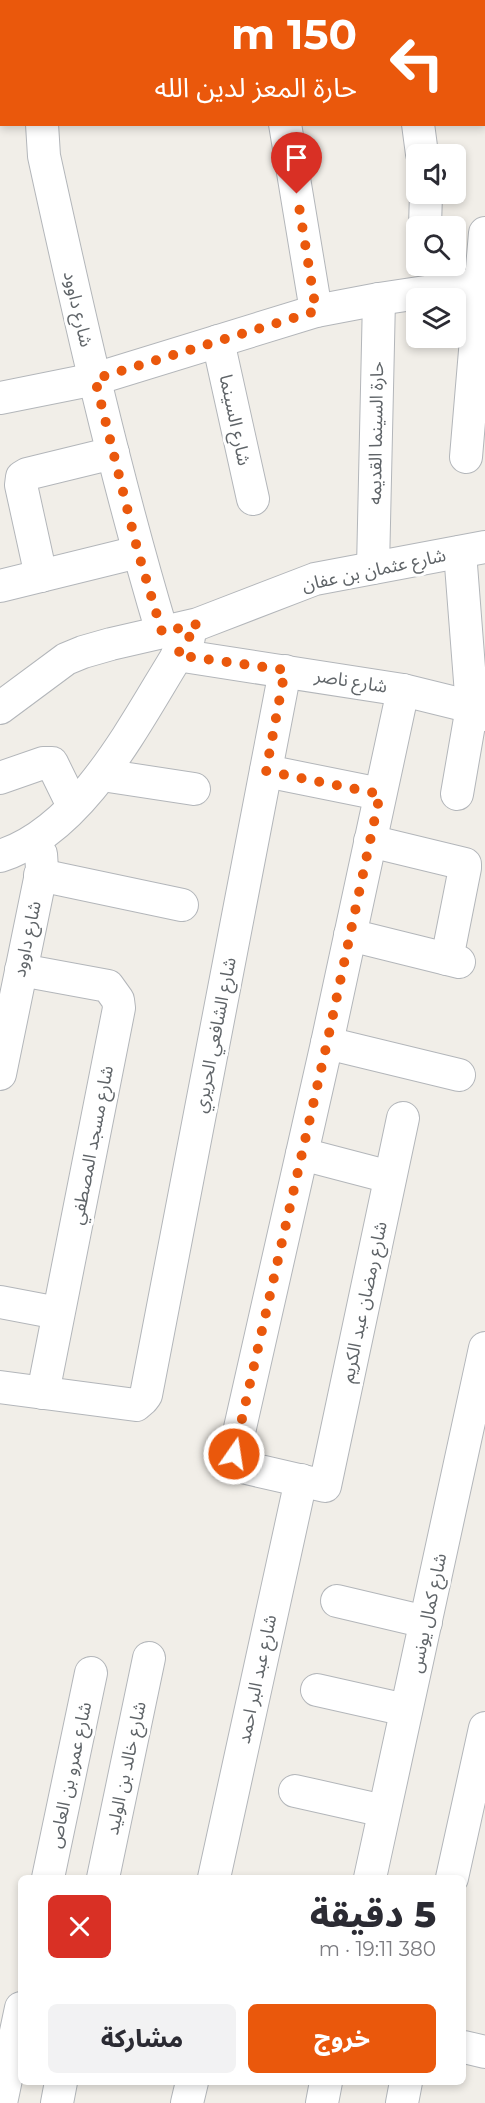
<!DOCTYPE html>
<html lang="ar">
<head>
<meta charset="utf-8">
<style>
  body { margin:0; font-family:Montserrat,"Noto Sans Arabic",sans-serif; background:#f2f2f3; color:#2b2b33; direction:rtl; height:100vh; display:flex; flex-direction:column; font-size:22px; white-space:nowrap }
  * { box-sizing:border-box; margin:0 }
  p { font-size:20px; color:#7c7c81 }
  .icon { flex:none; width:33px; height:33px; fill:none; stroke:currentColor; stroke-width:2; stroke-linecap:round; stroke-linejoin:round }
  .map { position:relative; flex:1; overflow:hidden; direction:ltr }
  .sheet { position:absolute; left:18px; top:1875px; width:448px; height:210px; display:flex; flex-direction:column; background:#fff; border-radius:9px; box-shadow:0 3px 9px #0003; direction:rtl }
  .sheet>* { flex:none }
  .guide { position:absolute; left:0px; top:0px; width:486px; height:126px; box-shadow:0 3px 9px #0003; direction:rtl; background:#ea580c; color:#fff; overflow:hidden }
  .fabs { position:absolute; left:406px; top:144px; display:grid; gap:12px }
  .fabs a { display:grid; place-items:center; width:60px; height:60px; border-radius:9px; background:#fff; box-shadow:0 3px 9px #0003; font-size:30px }
  .pin { position:absolute; display:grid; place-items:center; width:51px; height:51px; color:#fff; margin:-62px -26px; border-radius:50% 50% 50% 0; rotate:-45deg; box-shadow:0 0 6px #0007 }
  .pin .icon { rotate:45deg }
  .me { position:absolute; width:66px; margin:-33px; rotate:13deg; stroke-linejoin:round; filter:drop-shadow(0 0 4px #0008) }
  .turn { display:flex; align-items:center; gap:21px; height:126px; padding:0 30px; font-size:27px }
  .turn .icon { width:78px; height:78px; stroke-width:2.5 }
  .turn b { display:block; font-size:42px; line-height:51px }
  .round { display:grid; place-items:center; flex:none; width:63px; height:63px; border-radius:9px; background:#f2f2f3 }
  .head { display:flex; align-items:center; justify-content:space-between; height:102px; padding:0 30px }
  h1 { font-size:36px; font-weight:800; line-height:45px }
  .primary-button { display:flex; gap:12px; margin-top:auto; padding:12px 30px }
  .primary-button a { flex:1; height:69px; border-radius:9px; background:#ea580c; color:#fff; font-size:24px; font-weight:800; line-height:69px; text-align:center }
  .primary-button a+a { background:#f2f2f3; color:#2b2b33 }
  .map>svg:first-child { display:block }
</style>
</head>
<body>
<div class="map">
<svg width="485" height="2103" viewBox="0 0 485 2103">
  <rect width="100%" height="100%" fill="#f1eee8"/>
  <g fill="none" stroke-linecap="round" stroke-linejoin="round">
    <defs>
      <g id="street">
        <path d="M42 124 44 156C79 316 115 475 162 632"/>
        <path d="M285 124 316 311"/>
        <path d="M418 124 422 154"/>
        <path d="M425 226 426 194"/>
        <path d="M218 341 253 499"/>
        <path d="M0 398 95 379 316 311 379 299 485 283"/>
        <path d="M466 457 485 233"/>
        <path d="M373 568 379 299"/>
        <path d="M41 576 21 485 22 477 27 474 113 453"/>
        <path d="M0 586 138 552"/>
        <path d="M177 655 403 690 472 707 485 715"/>
        <path d="M403 690 327 1043 235 1450V1458L242 1467 325 1486 403 1118"/>
        <path d="M0 708 66 659 83 652 111 644 198 624 315 579 485 547"/>
        <path d="M266 771 380 794"/>
        <path d="M102 775 194 789"/>
        <path d="M0 778 43 763H52L73 806"/>
        <path d="M457 794 472 707 460 552"/>
        <path d="M370 841 465 864V868L447 959"/>
        <path d="M0 856C88 828 141 710 189 637"/>
        <path d="M40 875 182 905"/>
        <path d="M350 935 459 962"/>
        <path d="M21 970 108 986 118 1000 119 1008 43 1393"/>
        <path d="M327 1043 459 1075"/>
        <path d="M0 1074 42 869 41 854 32 843"/>
        <path d="M302 1154 390 1177"/>
        <path d="M0 1302 58 1313"/>
        <path d="M0 1387 136 1405 143 1399 146 1395 285 671"/>
        <path d="M337 1601 426 1622"/>
        <path d="M317 1690 406 1710"/>
        <path d="M295 1791 384 1811"/>
        <path d="M48 1878 91 1673"/>
        <path d="M103 1878 149 1658"/>
        <path d="M214 1878 301 1480"/>
        <path d="M370 1878 485 1348"/>
        <path d="M452 1878 485 1728"/>
        <path d="M464 2047 485 2052"/>
        <path d="M1 2103 21 2008"/>
        <path d="M57 2103 61 2082"/>
        <path d="M187 2103 192 2082"/>
        <path d="M322 2103 326 2082"/>
        <path d="M402 2103 406 2082"/>
      </g>
      <g id="secondary">
        <path d="M484 18H485"/>
        <path d="M0 30H2"/>
      </g>
    </defs>
    <use href="#street" stroke="#b3b6ba" stroke-width="34"/>
    <use href="#secondary" stroke="#b4b8bc" stroke-width="36"/>
    <path stroke="#9ecda6" stroke-width="4" stroke-dasharray="6 3" stroke-linecap="butt" d="M129 2V0"/>
    <use href="#street" stroke="#fff" stroke-width="32"/>
    <use href="#secondary" stroke="#fff" stroke-width="33"/>
  </g>
  <g fill="none" stroke-linecap="round" stroke-linejoin="round">
    <path stroke="#ea580c" stroke-width="10" stroke-dasharray="0 18" d="M234 1454 327 1043 380 794 266 771 285 670 177 655 198 624 162 632 138 552 95 379 316 311 297 194"/>
  </g>
  <g text-anchor="middle" stroke-width="6" stroke-linejoin="round" paint-order="stroke">
    <g font-size="18" fill="#5f6468" stroke="#fff">
      <text transform="translate(78 309) rotate(77)" y="6">شارع داوود</text>
      <text transform="translate(235 420) rotate(78)" y="6">شارع السينما</text>
      <text transform="translate(376 433) rotate(-89)" y="6">حارة السينما القديمه</text>
      <text transform="translate(374 570) rotate(-12)" y="6">شارع عثمان بن عفان</text>
      <text transform="translate(351 681) rotate(9)" y="6">شارع ناصر</text>
      <text transform="translate(27 939) rotate(-78)" y="6">شارع داوود</text>
      <text transform="translate(215 1035) rotate(-79)" y="6">شارع الشافعي الحريري</text>
      <text transform="translate(92 1145) rotate(-79)" y="6">شارع مسجد المصطفي</text>
      <text transform="translate(364 1302) rotate(-78)" y="6">شارع رمضان عبد الكريم</text>
      <text transform="translate(428 1613) rotate(-78)" y="6">شارع كمال يونس</text>
      <text transform="translate(257 1679) rotate(-78)" y="6">شارع عبد البر احمد</text>
      <text transform="translate(126 1768) rotate(-78)" y="6">شارع خالد بن الوليد</text>
      <text transform="translate(70 1775) rotate(-78)" y="6">شارع عمرو بن العاص</text>
    </g>
  </g>
</svg>
<div class="fabs">
<a><svg class="icon" aria-label="sound" viewBox="0 0 24 24"><path d="M4 9h4l5-4v14l-5-4H4zM17 9q2 3 0 6"/></svg></a>
<a><svg class="icon" aria-label="search" viewBox="0 0 24 24"><circle cx="10" cy="10" r="6"/><path d="M15 15l6 6"/></svg></a>
<a><svg class="icon" aria-label="layers" viewBox="0 0 24 24"><path d="M12 4l9 5-9 5-9-5zM3 14l9 5 9-5"/></svg></a>
</div>
<div class="pin" style="left:297px;top:194px;background:#d93025"><svg class="icon" aria-label="arrive" viewBox="0 0 24 24"><path d="M6 21V4h12l-3 4 3 4H6"/></svg></div>
<svg class="me" style="left:234px;top:1454px" viewBox="-20 -20 40 40"><circle r="17" fill="#ea580c" stroke="#fff" stroke-width="3"/><path d="M0-11L8 9 0 5-8 9z" fill="#fff"/></svg>
<div class="guide">
<div class="turn"><svg class="icon" aria-label="left" viewBox="0 0 24 24"><path d="M17 20v-9H6M10 6l-5 5 5 5"/></svg><div><b>150 m</b>حارة المعز لدين الله</div></div>
</div>
<section class="sheet">
<div class="head"><div><h1>5 دقيقة</h1><p>380 m · 19:11</p></div><a class="round" style="background:#d93025;color:#fff"><svg class="icon" aria-label="close" viewBox="0 0 24 24"><path d="M6 6l12 12M18 6L6 18"/></svg></a></div>
<div class="primary-button"><a>خروج</a><a>مشاركة</a></div>
</section>
</div>
</body>
</html>
